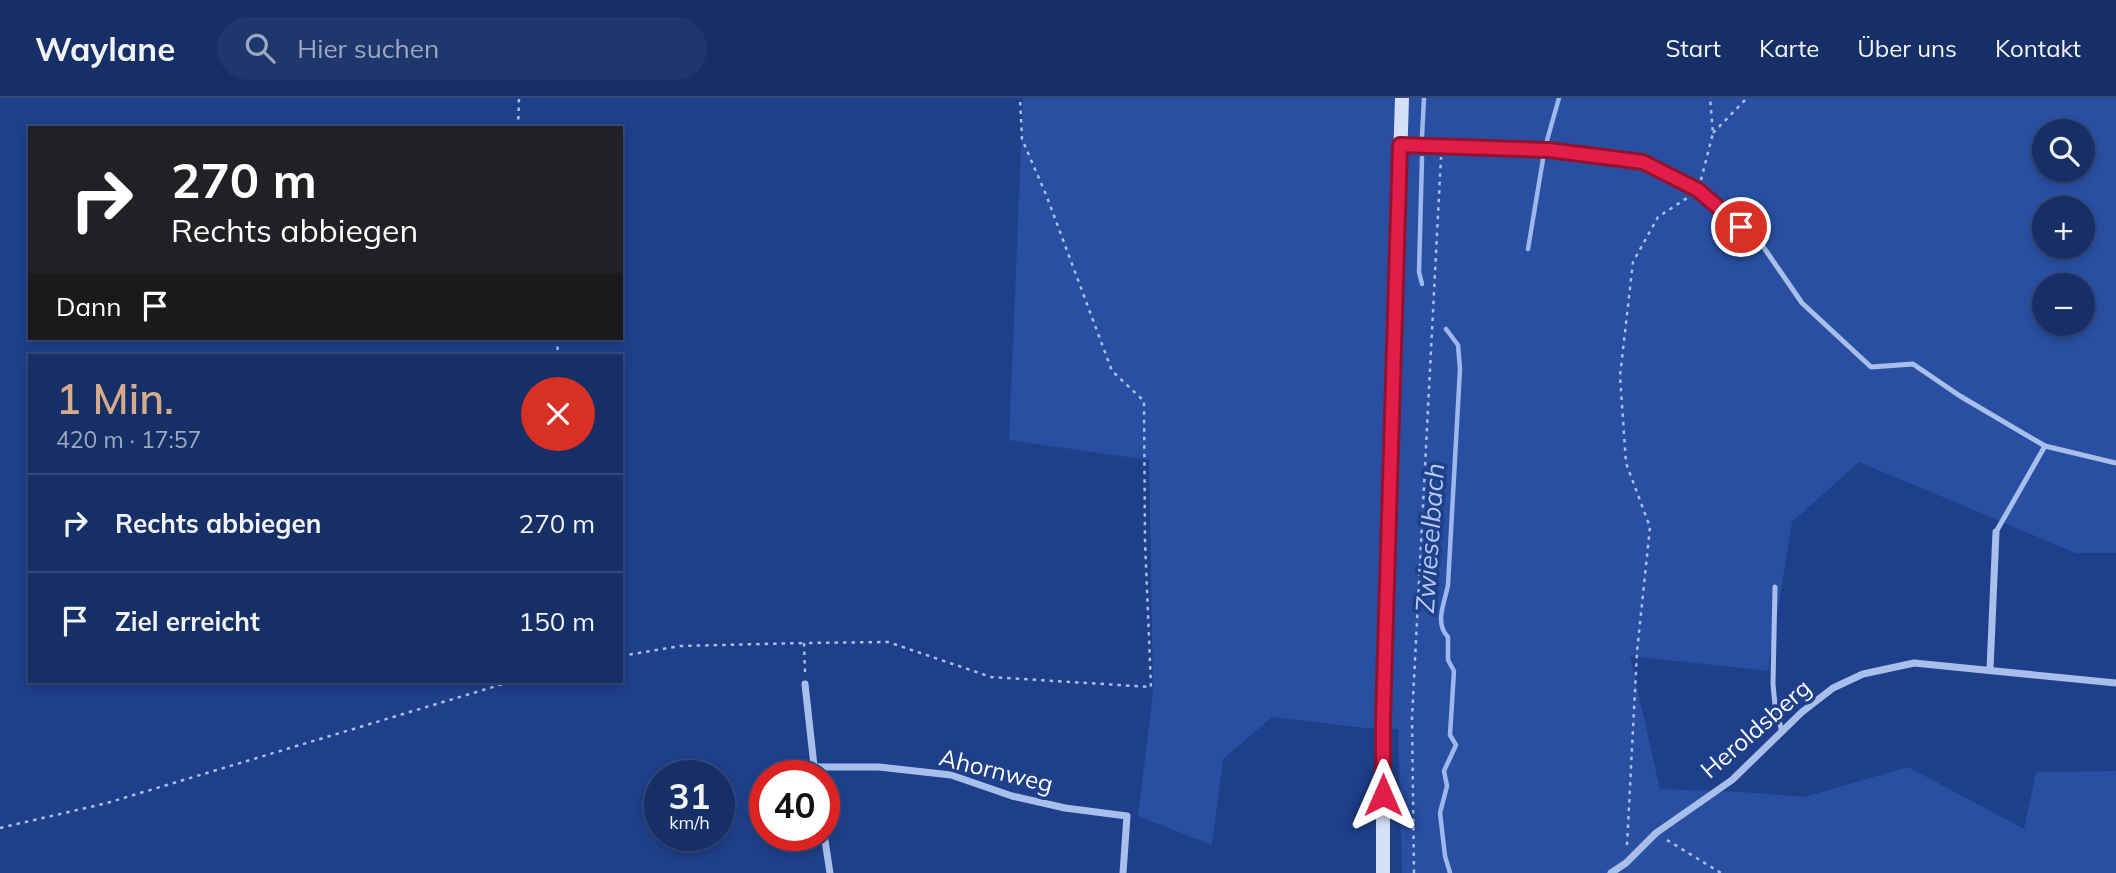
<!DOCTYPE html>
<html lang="de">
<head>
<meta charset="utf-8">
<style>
  body { margin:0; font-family:Mulish,sans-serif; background:#1f376d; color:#f1f3f6; height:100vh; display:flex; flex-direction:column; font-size:26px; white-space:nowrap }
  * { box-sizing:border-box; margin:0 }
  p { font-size:23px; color:#9ea9c0 }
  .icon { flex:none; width:38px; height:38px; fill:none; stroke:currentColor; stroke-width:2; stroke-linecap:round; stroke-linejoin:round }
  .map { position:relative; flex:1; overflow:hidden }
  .drawer { position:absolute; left:28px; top:256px; width:595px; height:329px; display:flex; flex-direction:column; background:#162f67; border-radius:0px; box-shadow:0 4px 10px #0003,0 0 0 2px #354a7b }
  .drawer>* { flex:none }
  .top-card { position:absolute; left:28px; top:28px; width:595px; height:214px; border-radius:0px; box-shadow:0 4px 10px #0003,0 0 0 2px #354a7b; background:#202124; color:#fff; overflow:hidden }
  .fabs { position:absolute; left:2032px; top:21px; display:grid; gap:14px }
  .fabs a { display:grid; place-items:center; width:63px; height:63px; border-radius:50%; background:#162f67; box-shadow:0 4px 10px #0003,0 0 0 2px #354a7b; font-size:35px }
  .speed { position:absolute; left:644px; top:662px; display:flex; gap:14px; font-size:35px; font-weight:700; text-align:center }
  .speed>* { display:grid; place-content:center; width:91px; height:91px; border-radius:50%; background:#162f67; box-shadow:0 4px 10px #0003,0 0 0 2px #354a7b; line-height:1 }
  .speed small { font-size:18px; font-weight:400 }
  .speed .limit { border:10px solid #d22; background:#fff; color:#111 }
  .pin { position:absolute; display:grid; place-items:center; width:60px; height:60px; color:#fff; margin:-30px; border:4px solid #fff; border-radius:50%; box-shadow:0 2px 7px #0007 }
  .me { position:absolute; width:77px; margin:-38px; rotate:0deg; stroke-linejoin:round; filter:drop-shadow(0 0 5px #0008) }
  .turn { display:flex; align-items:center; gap:24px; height:147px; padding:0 28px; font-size:32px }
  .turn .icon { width:91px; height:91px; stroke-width:2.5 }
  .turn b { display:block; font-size:49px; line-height:60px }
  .then { display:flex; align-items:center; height:66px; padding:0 28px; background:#0003; gap:14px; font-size:26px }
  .round { display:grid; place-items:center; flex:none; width:74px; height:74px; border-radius:37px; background:#1f376d }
  .overview { display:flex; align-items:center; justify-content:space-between; height:119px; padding:0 28px }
  h1 { font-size:42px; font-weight:600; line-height:52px; color:#d6ab8b }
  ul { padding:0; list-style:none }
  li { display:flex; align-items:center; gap:21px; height:98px; padding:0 28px; border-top:2px solid #354a7b }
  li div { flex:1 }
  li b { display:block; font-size:26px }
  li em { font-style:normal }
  header { display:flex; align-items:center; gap:42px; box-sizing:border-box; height:98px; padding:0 35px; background:#162f67; border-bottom:2px solid #354a7b }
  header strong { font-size:33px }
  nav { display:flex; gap:38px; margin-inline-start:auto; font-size:24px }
  .search { width:490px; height:63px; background:#1f376d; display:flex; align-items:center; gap:18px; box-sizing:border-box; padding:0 24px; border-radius:38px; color:#9ea9c0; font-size:26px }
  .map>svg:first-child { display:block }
</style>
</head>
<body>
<header>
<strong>Waylane</strong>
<div class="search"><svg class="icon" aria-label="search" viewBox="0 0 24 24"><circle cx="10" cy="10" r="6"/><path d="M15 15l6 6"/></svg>Hier suchen</div>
<nav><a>Start</a><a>Karte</a><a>Über uns</a><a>Kontakt</a></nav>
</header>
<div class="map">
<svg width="2116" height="775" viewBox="0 0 2116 775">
  <rect width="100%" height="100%" fill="#1e3f89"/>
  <path fill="#284fa2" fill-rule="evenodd" d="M1023 0H2116V455H2076L1859 364 1792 424 1768 573 1630 558 1660 691 1743 694 1804 699 1908 669 2024 731 2036 674 2116 673V775H1402L1398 631 1365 630 1272 619 1223 661 1212 747 1138 718 1153 595 1149 362 1009 342ZM2044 33H2082V72H2044ZM2044 110H2082V149H2044ZM2044 187H2082V226H2044Z"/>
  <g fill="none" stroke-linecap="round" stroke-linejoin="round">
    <g stroke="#9db8ed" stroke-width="4.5">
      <path d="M1422 39 1424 0"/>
      <path d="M1546 46 1559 0"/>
      <path d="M1528 151 1543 61"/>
      <path d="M1422 186 1419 174 1422 60"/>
      <path d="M1446 231 1458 247 1460 271 1448 487C1445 504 1434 525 1448 539V562L1454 573 1450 637 1456 647 1444 673 1447 688 1440 715 1445 758 1450 775"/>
    </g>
    <g stroke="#a9bfeb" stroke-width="2.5" stroke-dasharray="3.5 5" stroke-linecap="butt">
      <path d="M518 30 519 0"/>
      <path d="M1713 35 1747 0"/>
      <path d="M1701 82 1713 35 1710 0"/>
      <path d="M557 240 558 257"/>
      <path d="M621 558 680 548 804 545"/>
      <path d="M805 574 804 545 888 544 991 579 1151 589 1145 443 1144 303 1112 273 1047 99 1022 41 1020 0"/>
      <path d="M0 730 107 705 513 583"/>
      <path d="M1667 742 1721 775"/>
      <path d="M1627 747 1637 554 1650 429 1626 365 1620 278 1633 164 1658 119 1687 100"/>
      <path d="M1414 775 1412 620 1441 59"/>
    </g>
    <g stroke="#a9bfeb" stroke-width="5">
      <path d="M1402 47 1549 52 1643 64 1698 92 1762 147 1802 205 1871 269 1913 266 1960 298 2045 348"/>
      <path d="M1996 434 2045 348 2116 365"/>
      <path d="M1775 489 1773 586 1775 607 1782 634"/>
    </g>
    <g stroke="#a9bfeb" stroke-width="7">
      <path d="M1990 571 1996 434"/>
      <path d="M805 586 815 677"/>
      <path d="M814 669H879L951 677 1012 698 1065 710 1127 718 1123 775"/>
      <path d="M824 736 830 775"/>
      <path d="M1611 775 1626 765 1656 735 1732 682 1802 614 1833 590 1863 576 1914 565 2116 585"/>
    </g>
    <path stroke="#d5e0f8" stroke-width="14" d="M1383 775V621L1402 0"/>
  </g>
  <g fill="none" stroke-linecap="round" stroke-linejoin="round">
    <defs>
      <path id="route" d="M1383 697V621L1400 47 1549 52 1643 64 1698 92 1741 129"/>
    </defs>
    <use href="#route" stroke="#92132f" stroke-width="18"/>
    <use href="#route" stroke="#e11d48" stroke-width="12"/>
  </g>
  <g text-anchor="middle" stroke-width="7" stroke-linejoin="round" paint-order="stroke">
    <g font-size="24" fill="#fff" stroke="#1e3f89">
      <text transform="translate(1756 631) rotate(-41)" y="8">Heroldsberg</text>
      <text transform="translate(996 673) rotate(14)" y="8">Ahornweg</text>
    </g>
    <g font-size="26" font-style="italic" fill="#b5c9f3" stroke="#1e3f89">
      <text transform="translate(1430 440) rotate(-86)" y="9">Zwieselbach</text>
    </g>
  </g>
</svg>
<div class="fabs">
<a><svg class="icon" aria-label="search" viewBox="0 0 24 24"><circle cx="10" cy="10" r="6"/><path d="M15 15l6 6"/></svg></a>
<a>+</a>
<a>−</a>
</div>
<div class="speed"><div>31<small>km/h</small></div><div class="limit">40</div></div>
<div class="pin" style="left:1741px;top:129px;background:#d93025"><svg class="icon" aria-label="arrive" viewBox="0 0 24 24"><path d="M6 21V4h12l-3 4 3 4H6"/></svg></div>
<svg class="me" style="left:1383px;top:697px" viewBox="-20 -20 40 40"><path d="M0-17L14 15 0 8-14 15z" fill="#e11d48" stroke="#fff" stroke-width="4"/></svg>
<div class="top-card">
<div class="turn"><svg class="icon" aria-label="right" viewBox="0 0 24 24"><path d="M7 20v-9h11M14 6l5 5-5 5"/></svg><div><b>270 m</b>Rechts abbiegen</div></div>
<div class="then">Dann<svg class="icon" aria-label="arrive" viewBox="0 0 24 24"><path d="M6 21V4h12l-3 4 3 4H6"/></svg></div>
</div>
<section class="drawer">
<div class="overview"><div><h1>1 Min.</h1><p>420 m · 17:57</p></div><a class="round" style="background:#d93025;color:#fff"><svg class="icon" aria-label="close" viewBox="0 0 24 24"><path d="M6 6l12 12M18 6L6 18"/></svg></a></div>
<ul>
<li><svg class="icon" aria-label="right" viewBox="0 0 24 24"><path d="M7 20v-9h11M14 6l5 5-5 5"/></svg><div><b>Rechts abbiegen</b></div><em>270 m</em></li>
<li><svg class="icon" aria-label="arrive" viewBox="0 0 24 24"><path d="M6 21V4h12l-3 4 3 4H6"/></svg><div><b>Ziel erreicht</b></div><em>150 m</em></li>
</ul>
</section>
</div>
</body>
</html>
